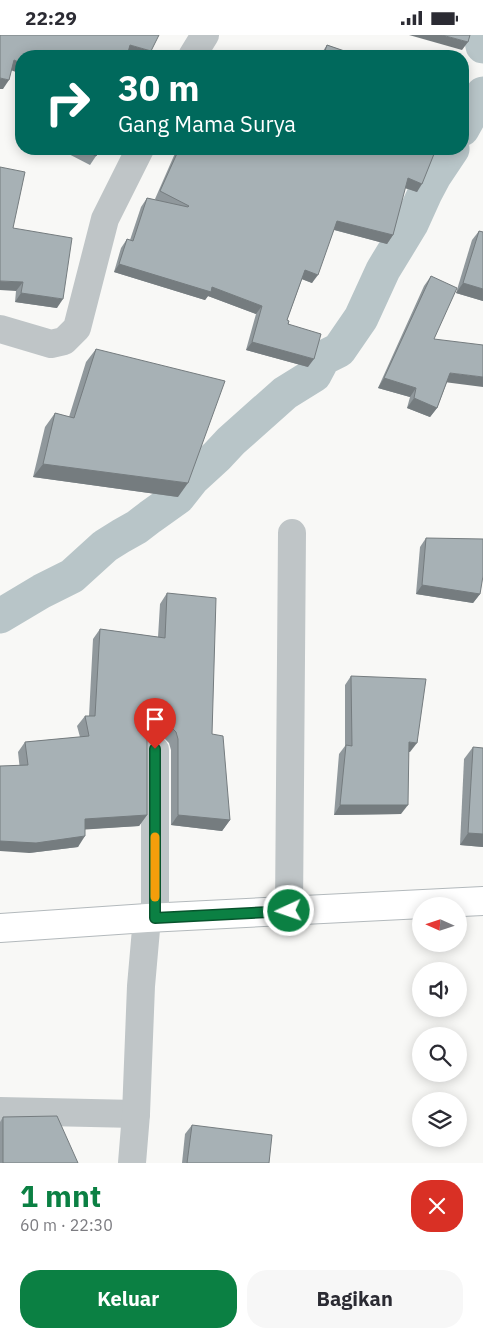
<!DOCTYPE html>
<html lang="id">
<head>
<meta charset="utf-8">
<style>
  body { margin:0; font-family:"IBM Plex Sans",sans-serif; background:#f7f7f7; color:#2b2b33; height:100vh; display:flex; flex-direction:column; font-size:19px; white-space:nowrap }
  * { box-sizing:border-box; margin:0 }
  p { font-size:16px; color:#7c7c81 }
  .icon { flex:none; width:28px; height:28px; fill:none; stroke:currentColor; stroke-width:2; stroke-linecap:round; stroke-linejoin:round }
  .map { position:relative; height:1128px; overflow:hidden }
  .drawer { display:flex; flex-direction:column; background:#fff; flex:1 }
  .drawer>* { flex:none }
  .banner { position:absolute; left:15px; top:15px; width:454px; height:105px; border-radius:20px; box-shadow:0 2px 12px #0003; background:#00695c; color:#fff; overflow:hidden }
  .needle { width:32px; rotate:273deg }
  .tools { position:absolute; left:412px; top:862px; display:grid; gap:10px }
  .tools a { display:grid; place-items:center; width:55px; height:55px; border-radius:50%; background:#fff; box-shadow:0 2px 12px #0003; font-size:25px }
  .pin { position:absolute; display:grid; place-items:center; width:42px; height:42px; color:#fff; margin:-51px -21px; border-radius:50% 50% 50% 0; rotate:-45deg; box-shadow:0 0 5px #0007 }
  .pin .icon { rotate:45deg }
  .me { position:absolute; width:55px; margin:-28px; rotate:267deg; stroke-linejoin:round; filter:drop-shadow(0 0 4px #0008) }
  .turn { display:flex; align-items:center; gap:18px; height:105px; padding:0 20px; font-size:22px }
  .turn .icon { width:65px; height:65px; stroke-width:2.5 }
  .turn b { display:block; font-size:35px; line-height:42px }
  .round { display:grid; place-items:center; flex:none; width:52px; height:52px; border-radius:20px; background:#f7f7f7 }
  .headline { display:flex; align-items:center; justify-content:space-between; height:85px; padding:0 20px }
  h1 { font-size:30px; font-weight:700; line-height:38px; color:#0b8043 }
  .primary-button { display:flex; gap:10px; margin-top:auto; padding:10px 20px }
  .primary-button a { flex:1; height:58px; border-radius:20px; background:#0b8043; color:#fff; font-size:20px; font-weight:700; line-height:58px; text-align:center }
  .primary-button a+a { background:#f7f7f7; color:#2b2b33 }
  .status { display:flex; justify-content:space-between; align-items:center; height:35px; padding:0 25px; background:#fff; direction:ltr }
  .status svg { height:14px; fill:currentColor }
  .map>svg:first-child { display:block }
</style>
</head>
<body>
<div class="status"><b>22:29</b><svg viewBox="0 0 49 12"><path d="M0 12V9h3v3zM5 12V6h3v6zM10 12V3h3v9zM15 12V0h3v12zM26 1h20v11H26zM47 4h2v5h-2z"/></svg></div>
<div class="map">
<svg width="483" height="1128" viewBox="0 0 483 1128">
  <rect width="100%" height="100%" fill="#f8f8f6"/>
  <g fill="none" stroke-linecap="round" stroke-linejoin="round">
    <g stroke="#b8c5c8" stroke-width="35">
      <path d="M481 0 483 11"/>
      <path d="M462 94 472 76 483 59"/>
      <path d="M0 581 42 556 72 541 105 511 121 501 137 492 150 482 178 462 193 443 217 421 231 406 285 358 314 340 323 323 339 315 361 283 383 235 411 189 425 158 434 141 452 114"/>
    </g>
    <defs>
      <path id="major" d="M0 893 147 883 483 866"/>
    </defs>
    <use href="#major" stroke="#b3b9bc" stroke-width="30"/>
    <g stroke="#bfc5c7" stroke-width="28">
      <path d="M192 21 205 0"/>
      <path d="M0 294 51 309 64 306 77 293 105 184 140 114"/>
      <path d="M155 715V883"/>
      <path d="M289 875 292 498"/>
      <path d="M0 1076 136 1079"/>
      <path d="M132 1128 136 1079 141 951 147 883"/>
    </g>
    <use href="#major" stroke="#fff" stroke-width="28"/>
  </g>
  <g fill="#90989c">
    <path d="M327 10 359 21H320L321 19Z"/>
    <path d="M59 114H100L96 121 90 130Z"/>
    <path d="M169 114H436L417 157 405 153 393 200 387 209 334 195 312 248 302 244 287 285 308 332 246 315 256 279 208 261 205 265 114 237 121 213 127 204 130 205 141 172 147 163 156 165 155 164 176 116Z"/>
    <path d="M13 193 57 273 15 267 16 256Z"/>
    <path d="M479 196 483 197V266L456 258 472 205Z"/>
    <path d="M431 241 434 304 447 347 437 373 430 382 407 373 410 362 378 353 424 251Z"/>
    <path d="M96 314 178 462 33 442 45 392 55 378 69 382 86 327Z"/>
    <path d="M426 503 480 559 473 568 416 559 420 512Z"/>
    <path d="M167 558 212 699 230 785 222 796 171 790V715L169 708 163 702 155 699 147 702V780L139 791 85 794 78 812 29 818 18 717 25 707 80 702 77 691 85 681H89L93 604 100 594 158 602 160 569Z"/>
    <path d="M351 641 410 717H409L401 779 334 780 339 719 345 711V650Z"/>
    <path d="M473 712 483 812 460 810 464 724Z"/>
    <path d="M3 1082 78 1128H0V1087Z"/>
    <path d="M192 1090 269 1128H182L185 1099Z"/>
  </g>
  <g fill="#757c7f">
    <path d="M409 0H442L468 7 462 15Z"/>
    <path d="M130 10 151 16 147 21H132L124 19Z"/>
    <path d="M14 25 21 28V39L8 34Z"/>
    <path d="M0 43 9 45 3 54H0Z"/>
    <path d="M408 143 422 149 417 157 402 152Z"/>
    <path d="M337 186 393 200 387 209 331 194Z"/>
    <path d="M119 229 212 252 262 271 256 279 208 261 205 265 114 237Z"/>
    <path d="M305 235 318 240 312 248 299 243Z"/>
    <path d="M0 246 23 247 16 256 0 255Z"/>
    <path d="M463 248 483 254V266L456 258Z"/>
    <path d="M21 258 63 264 57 273 15 267Z"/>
    <path d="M252 307 314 324 308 332 246 315Z"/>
    <path d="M450 338 483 342V352L444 347Z"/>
    <path d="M384 343 416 353 410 362 378 353Z"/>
    <path d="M414 363 437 373 430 382 407 373Z"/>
    <path d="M43 429 188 448 178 462 33 442Z"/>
    <path d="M422 550 480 559 473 568 416 559Z"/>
    <path d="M162 689 170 691 163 702 155 699 147 702 148 697 154 691Z"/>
    <path d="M409 707 417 708 410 717 403 716Z"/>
    <path d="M340 770H408L401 779 334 780Z"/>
    <path d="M147 780 139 791 78 795 85 784Z"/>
    <path d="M178 780 230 785 222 796 171 790Z"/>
    <path d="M468 798 483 799V812L460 810Z"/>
    <path d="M85 801 78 812 29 818 0 816V806Z"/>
  </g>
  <g fill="#a7b1b5" stroke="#757c7f">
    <path d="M0 0H159L151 16 130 10 127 21H21V28L14 25 9 45 0 43Z"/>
    <path d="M442 0H470L468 7Z"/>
    <path d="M327 10 359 21H323Z"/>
    <path d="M214 17 226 21H211Z"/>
    <path d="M82 114H100L96 121Z"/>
    <path d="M179 114H436L422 149 408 143 393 200 337 186 318 240 305 235 287 285 289 286 288 289 321 299 314 324 252 307 262 271 212 252 211 257 119 229 127 204 133 206 147 163 188 172 189 171 160 156Z"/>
    <path d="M0 132 25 137 13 193 72 203 63 264 21 258 23 247 0 246Z"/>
    <path d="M479 196 483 197V254L463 248Z"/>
    <path d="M431 241 457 253 434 304 483 310V342L450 338 437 373 414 363 416 353 384 343Z"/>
    <path d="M96 314 225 346 188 448 43 429 55 378 74 383Z"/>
    <path d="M426 503 483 504V541L480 559 422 550Z"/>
    <path d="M167 558 216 563 212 699 223 701 230 785 178 780V704L176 697 170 691 162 689 154 691 148 697 147 704V780L85 784V801L36 808 0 806V731L28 730 25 707 89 701 85 681H95L100 594 165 603Z"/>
    <path d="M351 641 426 644 417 708 409 707 408 770H340L346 710 352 711Z"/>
    <path d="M473 712 483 713V799L468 798Z"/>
    <path d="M57 1081 78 1128H3V1082Z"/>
    <path d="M192 1090 272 1100 269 1128H187Z"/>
  </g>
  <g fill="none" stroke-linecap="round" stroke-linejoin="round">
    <defs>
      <path id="route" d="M155 714V883L289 876"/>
    </defs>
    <use href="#route" stroke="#07532c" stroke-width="12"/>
    <use href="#route" stroke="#0b8043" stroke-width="9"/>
    <path stroke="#f59e0b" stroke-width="9" d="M155 802V862"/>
  </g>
</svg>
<div class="tools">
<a><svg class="needle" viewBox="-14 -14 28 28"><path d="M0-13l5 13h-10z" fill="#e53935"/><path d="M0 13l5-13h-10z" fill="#7c7c81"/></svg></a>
<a><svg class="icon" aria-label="sound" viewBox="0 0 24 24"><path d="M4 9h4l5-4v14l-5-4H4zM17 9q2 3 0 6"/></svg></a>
<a><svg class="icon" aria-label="search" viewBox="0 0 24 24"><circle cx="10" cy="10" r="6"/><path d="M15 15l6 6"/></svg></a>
<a><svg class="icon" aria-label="layers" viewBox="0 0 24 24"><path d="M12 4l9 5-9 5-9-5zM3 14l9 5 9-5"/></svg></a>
</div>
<div class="pin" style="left:155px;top:714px;background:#d93025"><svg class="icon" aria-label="arrive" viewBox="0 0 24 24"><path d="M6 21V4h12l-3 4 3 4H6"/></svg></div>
<svg class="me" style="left:289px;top:876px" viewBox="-20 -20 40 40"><circle r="17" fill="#0b8043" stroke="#fff" stroke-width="3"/><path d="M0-11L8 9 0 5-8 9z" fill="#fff"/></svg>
<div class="banner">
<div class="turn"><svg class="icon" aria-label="right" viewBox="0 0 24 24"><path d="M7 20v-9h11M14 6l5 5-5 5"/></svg><div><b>30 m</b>Gang Mama Surya</div></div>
</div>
</div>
<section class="drawer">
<div class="headline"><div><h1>1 mnt</h1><p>60 m · 22:30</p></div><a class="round" style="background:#d93025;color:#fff"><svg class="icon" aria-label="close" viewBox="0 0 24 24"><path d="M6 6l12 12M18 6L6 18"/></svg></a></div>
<div class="primary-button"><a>Keluar</a><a>Bagikan</a></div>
</section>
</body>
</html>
